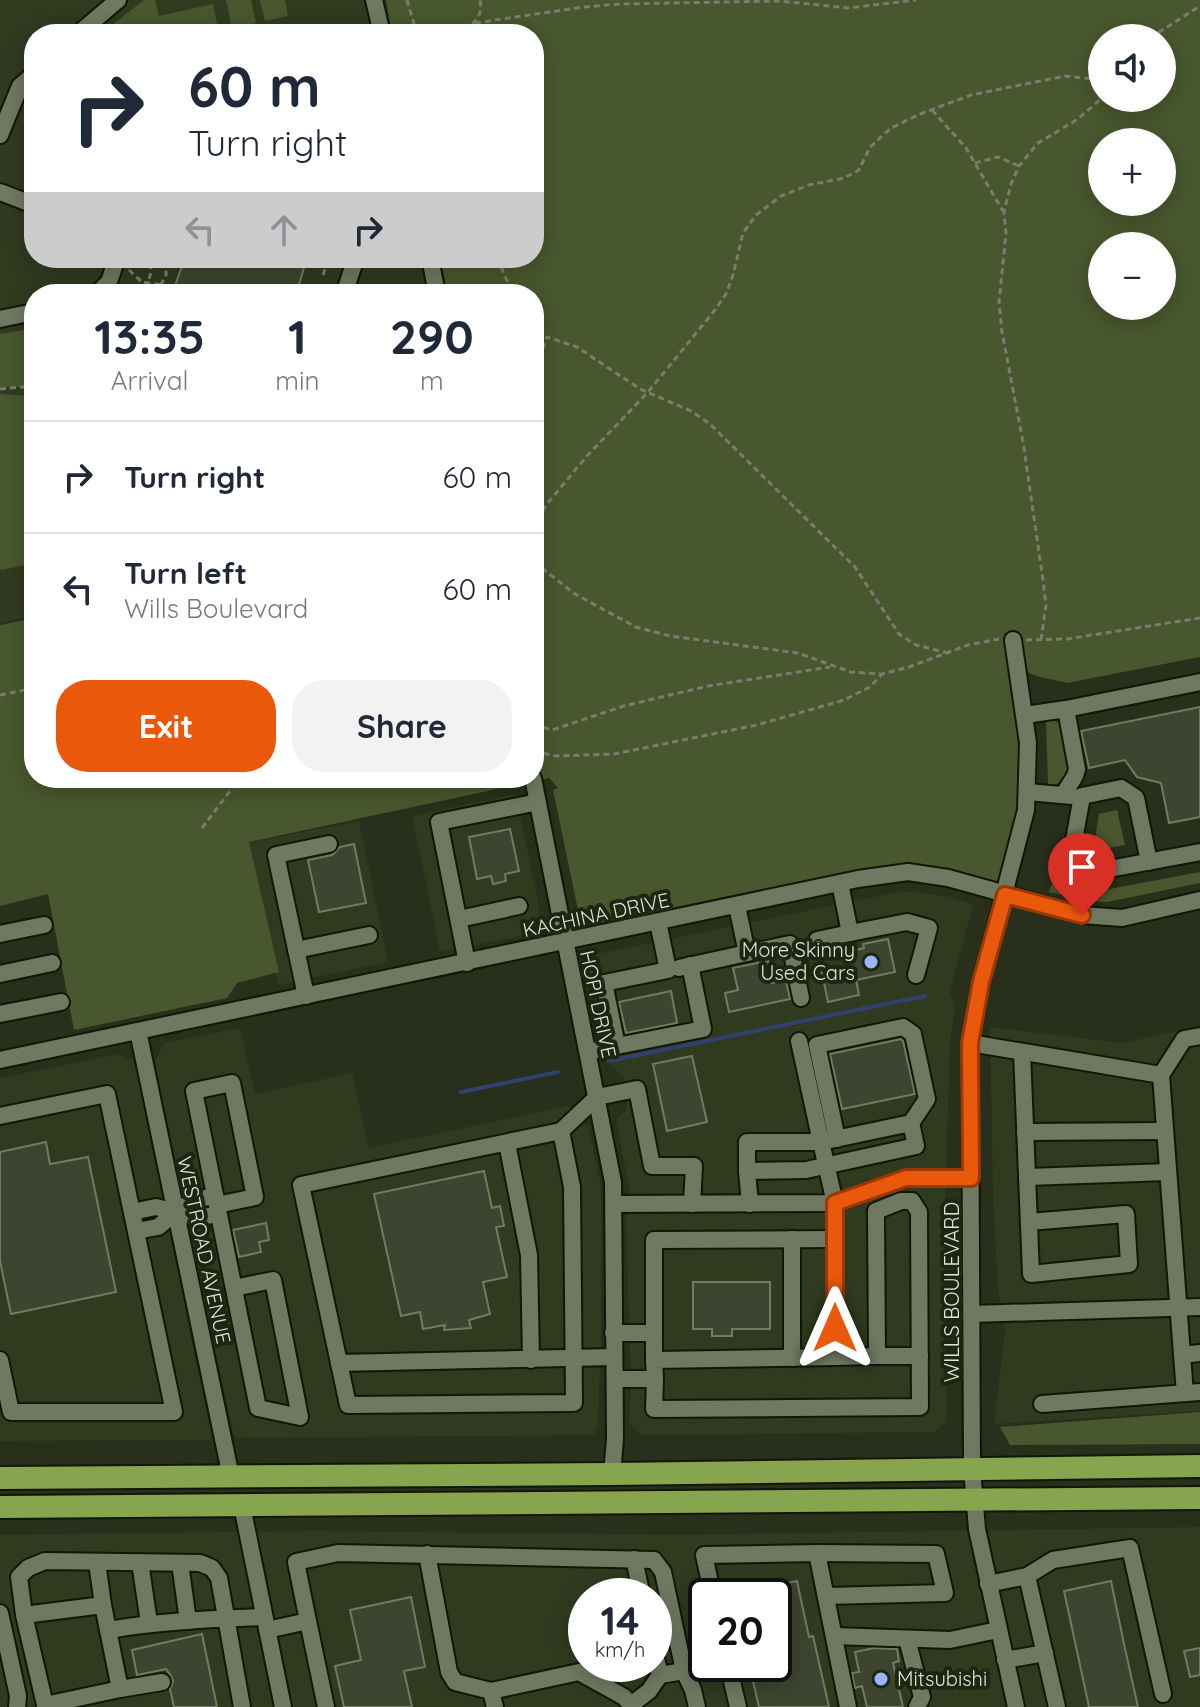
<!DOCTYPE html>
<html lang="en">
<head>
<meta charset="utf-8">
<style>
  body { margin:0; font-family:Quicksand,sans-serif; background:#f2f2f3; color:#1f2937; height:100vh; display:flex; flex-direction:column; font-size:30px; white-space:nowrap }
  * { box-sizing:border-box; margin:0 }
  p { font-size:26px; color:#747a83 }
  .icon { flex:none; width:44px; height:44px; fill:none; stroke:currentColor; stroke-width:2; stroke-linecap:round; stroke-linejoin:round }
  .map { position:relative; flex:1; overflow:hidden }
  .side { position:absolute; left:24px; top:284px; width:520px; height:504px; display:flex; flex-direction:column; background:#fff; border-radius:32px; box-shadow:0 4px 20px #0003 }
  .side>* { flex:none }
  .guide { position:absolute; left:24px; top:24px; width:520px; height:244px; border-radius:32px; box-shadow:0 4px 20px #0003; background:#fff; color:#1f2937; overflow:hidden }
  .tools { position:absolute; left:1088px; top:24px; display:grid; gap:16px }
  .tools a { display:grid; place-items:center; width:88px; height:88px; border-radius:50%; background:#fff; box-shadow:0 4px 20px #0003; font-size:40px }
  .speed { position:absolute; left:568px; top:1578px; display:flex; gap:16px; font-size:40px; font-weight:700; text-align:center }
  .speed>* { display:grid; place-content:center; width:104px; height:104px; border-radius:50%; background:#fff; box-shadow:0 4px 20px #0003; line-height:1 }
  .speed small { font-size:20px; font-weight:400 }
  .speed .limit { border:4px solid #111; border-radius:12px; background:#fff; color:#111 }
  .pin { position:absolute; display:grid; place-items:center; width:68px; height:68px; color:#fff; margin:-82px -34px; border-radius:50% 50% 50% 0; rotate:-45deg; box-shadow:0 0 8px #0007 }
  .pin .icon { rotate:45deg }
  .me { position:absolute; width:88px; margin:-44px; rotate:0deg; stroke-linejoin:round; filter:drop-shadow(0 0 6px #0008) }
  .turn { display:flex; align-items:center; gap:28px; height:168px; padding:0 32px; font-size:36px }
  .turn .icon { width:104px; height:104px; stroke-width:2.5 }
  .turn b { display:block; font-size:56px; line-height:68px }
  .lanes { display:flex; align-items:center; height:76px; padding:0 32px; background:#0003; justify-content:center; gap:40px; direction:ltr }
  .lanes .off { opacity:.35 }
  .eta { display:flex; justify-content:space-evenly; align-items:center; height:136px; text-align:center }
  .eta b { font-size:48px; font-weight:700; line-height:56px }
  .button { display:flex; gap:16px; margin-top:auto; padding:16px 32px }
  .button a { flex:1; height:92px; border-radius:32px; background:#ea580c; color:#fff; font-size:32px; font-weight:700; line-height:92px; text-align:center }
  .button a+a { background:#f2f2f3; color:#1f2937 }
  ul { padding:0; list-style:none }
  li { display:flex; align-items:center; gap:24px; height:112px; padding:0 32px; border-top:2px solid #e0e1e3 }
  li div { flex:1 }
  li b { display:block; font-size:30px }
  li em { font-style:normal }
  .map>svg:first-child { display:block }
</style>
</head>
<body>
<div class="map">
<svg width="1200" height="1707" viewBox="0 0 1200 1707">
  <rect width="100%" height="100%" fill="#282f1b"/>
  <g fill="#303a1f" fill-rule="evenodd">
    <path d="M0 0H385L392 34H34V258H440L448 294H34V616L0 623Z"/>
    <path d="M516 794 543 927 540 932 440 952 412 816Z"/>
    <path d="M359 821 388 962 278 985 248 843Z"/>
    <path d="M903 891 951 897 973 905 950 992 955 1007 950 1043 945 1206 946 1421 935 1432 640 1435 629 1421 631 1389 626 1220 629 1188 616 1121 625 1111 629 1095 624 1078 610 1065 606 1058 585 959 592 955Z"/>
    <path d="M1200 1026V1411L994 1424 1005 1331 998 1291 993 1197 990 1027 1122 1043Z"/>
    <path d="M240 1028 255 1094 352 1073 369 1148 568 1106 581 1123 588 1125 601 1186V1335L598 1424 594 1435 236 1438 233 1432 155 1062 164 1043Z"/>
    <path d="M119 1054 134 1061 211 1434 210 1440 0 1441V1078Z"/>
    <path d="M1200 1527V1707H0V1535L319 1531 678 1535ZM586 1596H654V1664H586ZM706 1596H774V1664H706Z"/>
  </g>
  <g fill="#48572d" fill-rule="evenodd">
    <path d="M144 0H155L159 16 213 4 219 34H117L111 26Z"/>
    <path d="M226 0H251L256 23 232 28Z"/>
    <path d="M260 0H285L288 16 265 21Z"/>
    <path d="M386 0H1200V657L1067 683 1036 676 1021 669 1018 834 1002 887 920 875 583 934 553 790 558 788 549 778 249 842 279 972 237 983 227 998 74 1030 48 894 0 906V625L34 618V778H534V294H448L440 258H534V34H392ZM1102 38H1162V98H1102ZM1102 142H1162V202H1102ZM1102 246H1162V306H1102Z"/>
    <path d="M34 328 33 377 24 387H0V334Z"/>
    <path d="M0 394 31 396V417L34 427V563L2 570 0 569Z"/>
    <path d="M1046 720H1054L1060 724 1068 763C1068 773 1061 784 1051 786L1048 784Z"/>
    <path d="M1117 810 1125 845 1093 851 1099 814Z"/>
    <path d="M1200 872V883L1107 902 1089 901 1049 892 1052 883 1055 882 1087 889 1104 890Z"/>
    <path d="M1200 1412V1444L1010 1445 1000 1427Z"/>
  </g>
  <g fill="none" stroke-linecap="round" stroke-linejoin="round">
    <g stroke="#31416d" stroke-width="4">
      <path d="M609 1061 925 996"/>
      <path d="M461 1092 558 1072"/>
    </g>
  </g>
  <g fill="#3d442f" stroke="#717a63" stroke-width="2">
    <path d="M185 258H307L296 294H172Z"/>
    <path d="M1200 707V817L1169 823 1161 783 1137 777 1125 760 1089 768 1081 731Z"/>
    <path d="M510 829 519 871 505 874 506 881 493 884 491 876 477 879 469 837Z"/>
    <path d="M354 844 366 903 319 912 308 860 332 855 340 847Z"/>
    <path d="M888 939 895 972 856 980 859 995 828 1002 822 973 851 967 848 952 864 948 863 944Z"/>
    <path d="M768 961 772 983 786 980 790 999 729 1012 725 993 738 990 733 968Z"/>
    <path d="M671 991 677 1023 626 1033 619 1002Z"/>
    <path d="M901 1039 903 1041 915 1094 842 1109 830 1054Z"/>
    <path d="M692 1056 707 1122 667 1131 653 1064Z"/>
    <path d="M46 1142 50 1164 88 1157 116 1292 11 1314 0 1261V1152Z"/>
    <path d="M484 1171 492 1208 500 1206 504 1226 496 1227 507 1277 483 1282 490 1314 469 1320 471 1328 444 1330 445 1325 423 1329 420 1312 401 1316 374 1194Z"/>
    <path d="M266 1223 269 1240 259 1242 261 1252 239 1257 233 1230Z"/>
    <path d="M693 1282H770V1329H732V1336H712V1329H693Z"/>
    <path d="M797 1581 809 1637 813 1636 829 1707H759L749 1664H774V1586Z"/>
    <path d="M1111 1581 1124 1644 1138 1707H1089L1064 1591Z"/>
    <path d="M411 1597 425 1667 404 1671 412 1707H344L335 1666 361 1660 350 1610Z"/>
    <path d="M202 1634 217 1707H174L170 1689 173 1681 171 1676 166 1669 137 1675 132 1650Z"/>
    <path d="M874 1648 897 1649 899 1661 893 1663 903 1707H867L862 1686 855 1688 852 1673 859 1672 855 1652Z"/>
    <path d="M1200 1648V1675L1190 1677 1184 1651Z"/>
  </g>
  <g fill="none" stroke-linecap="round" stroke-linejoin="round">
    <defs>
      <g id="minor">
        <path d="M374 0 382 34"/>
        <path d="M78 34 118 0"/>
        <path d="M0 135 20 86 34 74"/>
        <path d="M0 192 34 205"/>
        <path d="M430 258 437 294"/>
        <path d="M97 294 109 282 117 258"/>
        <path d="M344 294 356 258"/>
        <path d="M0 319 34 312"/>
        <path d="M1013 640 1028 743 1026 810 981 982 970 1043 972 1469 977 1529 1016 1707"/>
        <path d="M1066 709 1200 682"/>
        <path d="M1025 715 1066 709 1077 769 1075 776 1063 795"/>
        <path d="M533 778 613 1182 615 1439 612 1474"/>
        <path d="M1028 792 1072 796"/>
        <path d="M1149 862 1136 798 1121 788 1082 796 1069 868 1093 872 1200 852"/>
        <path d="M840 883 850 933 907 922 929 928 916 975"/>
        <path d="M459 919 519 906"/>
        <path d="M0 934 44 925"/>
        <path d="M817 940 850 933"/>
        <path d="M296 950 369 935"/>
        <path d="M747 953 790 944 801 998"/>
        <path d="M467 963 439 822 538 802"/>
        <path d="M679 968 747 953 737 906"/>
        <path d="M0 974 52 963"/>
        <path d="M306 996 276 855 329 844"/>
        <path d="M0 1014 61 1002"/>
        <path d="M138 1031 231 1477"/>
        <path d="M799 1041 821 1142H747V1171L806 1170 916 1146 911 1123"/>
        <path d="M970 1043 1161 1075 1182 1355"/>
        <path d="M617 1046 703 1029 690 965"/>
        <path d="M588 1052 617 1046 604 983 668 970 658 922"/>
        <path d="M1022 1052 1031 1274 1129 1264 1126 1214 1029 1222"/>
        <path d="M0 1060 858 879 908 872 948 878 1082 915 1122 918 1200 900"/>
        <path d="M1161 1075 1184 1039 1200 1036"/>
        <path d="M0 1116 107 1094 174 1412H11L0 1360"/>
        <path d="M1025 1132 1165 1131"/>
        <path d="M507 1143 529 1255 531 1360"/>
        <path d="M747 1171 750 1204"/>
        <path d="M1027 1177 1168 1172"/>
        <path d="M215 1196 194 1200 176 1212 197 1218 218 1214"/>
        <path d="M614 1204 835 1203 821 1142 911 1123 927 1099 913 1034 903 1027 817 1045 837 1139"/>
        <path d="M217 1205 255 1197 232 1083 194 1091 258 1408 300 1417 273 1280 234 1288"/>
        <path d="M132 1212 156 1207 176 1212"/>
        <path d="M136 1231 158 1227 176 1212"/>
        <path d="M792 1239V1358"/>
        <path d="M972 1314 1200 1307"/>
        <path d="M613 1333H654V1360"/>
        <path d="M654 1333V1240L835 1239"/>
        <path d="M877 1356H920"/>
        <path d="M614 1357 339 1363 301 1185 561 1131 597 1097 637 1089 652 1166H694L692 1204"/>
        <path d="M339 1363 348 1405 574 1403 572 1187 561 1131"/>
        <path d="M615 1379H655L654 1360 835 1357V1203L906 1178H971"/>
        <path d="M655 1379 654 1409 920 1407 919 1212 912 1201H901L876 1211 877 1356 835 1357"/>
        <path d="M1185 1393 1182 1355 1200 1353"/>
        <path d="M1042 1404 1200 1392"/>
        <path d="M242 1506 283 1707"/>
        <path d="M817 1553 936 1554 945 1593 826 1596"/>
        <path d="M427 1554 449 1672 455 1682 491 1691 495 1707"/>
        <path d="M634 1559 642 1596"/>
        <path d="M97 1562 103 1605"/>
        <path d="M140 1562 149 1623"/>
        <path d="M180 1563 188 1621"/>
        <path d="M1027 1576 1057 1707"/>
        <path d="M988 1584 1027 1576 1053 1560 1130 1548 1163 1694"/>
        <path d="M713 1596 704 1555 817 1553 848 1707"/>
        <path d="M0 1613 18 1696 17 1707"/>
        <path d="M24 1615 45 1705 120 1689 108 1630"/>
        <path d="M308 1621 326 1707"/>
        <path d="M267 1630 308 1621 296 1562 338 1553 654 1560 663 1572 684 1671 660 1675 654 1650"/>
        <path d="M834 1636 950 1640 998 1630"/>
        <path d="M907 1639 922 1697 917 1707"/>
        <path d="M1005 1660 1045 1653"/>
        <path d="M728 1664 738 1707"/>
        <path d="M684 1671 693 1690 697 1707"/>
        <path d="M120 1689 162 1682"/>
        <path d="M491 1691 579 1672 624 1697 633 1707"/>
        <path d="M632 1704 649 1691 660 1675"/>
        <path d="M242 1707 219 1578 212 1568 200 1563 45 1561 28 1568 19 1577 24 1615 103 1605 108 1630C159 1621 212 1619 264 1617"/>
      </g>
      <g id="highway">
        <path d="M0 1478 612 1474 1200 1466"/>
        <path d="M0 1507 1200 1498"/>
      </g>
    </defs>
    <use href="#minor" stroke="#111705" stroke-width="20"/>
    <use href="#highway" stroke="#111705" stroke-width="26"/>
    <g stroke="#777e6d" stroke-width="3" stroke-dasharray="6 4" stroke-linecap="butt">
      <path d="M407 0 417 34"/>
      <path d="M475 23 584 7 620 4 779 1 848 8 916 0"/>
      <path d="M455 34C470 26 484 20 480 0"/>
      <path d="M1150 38 1200 6"/>
      <path d="M932 110 966 148 1003 211"/>
      <path d="M975 163 998 157 1019 166"/>
      <path d="M497 258 513 294"/>
      <path d="M129 270 142 282 162 285"/>
      <path d="M323 275 329 258"/>
      <path d="M136 294C148 284 158 270 144 258"/>
      <path d="M156 294 166 275V258"/>
      <path d="M534 366 538 363 547 337 577 347 640 389 691 411 710 424 855 567 899 634 916 645 948 653"/>
      <path d="M0 389 34 386"/>
      <path d="M534 529 546 505 587 456 648 392 715 310 726 294 733 275 743 233 756 215 781 196 809 185 844 178 859 170 870 147 891 128 920 114 971 95 1065 76 1102 80"/>
      <path d="M534 562 575 594 636 627 670 636 798 653 851 672 882 674 909 667 968 645 999 639"/>
      <path d="M1026 640 1067 639 1200 618"/>
      <path d="M1041 640 1046 605 1043 580 1023 442 1002 332 999 302 1006 234 1004 212 1011 184 1019 166 1038 143 1078 119 1102 98"/>
      <path d="M0 695 34 688"/>
      <path d="M534 724 552 730 624 706 708 686 830 667"/>
      <path d="M534 751 555 756 614 754 757 725 844 700 870 687 882 674"/>
      <path d="M202 828 240 778"/>
    </g>
    <use href="#minor" stroke="#6f7861" stroke-width="16"/>
    <use href="#highway" stroke="#87a44f" stroke-width="22"/>
  </g>
  <g fill="none" stroke-linecap="round" stroke-linejoin="round">
    <defs>
      <path id="route" d="M835 1328V1203L906 1178H971L970 1043 981 982 1005 895 1082 915"/>
    </defs>
    <use href="#route" stroke="#983908" stroke-width="20"/>
    <use href="#route" stroke="#ea580c" stroke-width="14"/>
  </g>
  <g fill="#99b5fd" stroke="#1e2511" stroke-width="3">
    <circle cx="871" cy="962" r="8"/>
    <circle cx="881" cy="1679" r="8"/>
  </g>
  <g text-anchor="middle" stroke-width="8" stroke-linejoin="round" paint-order="stroke">
    <g font-size="20" fill="#dfe4d7" stroke="#1e2511">
      <text transform="translate(596 915) rotate(-12)" y="7">KACHINA DRIVE</text>
      <text transform="translate(598 1004) rotate(78)" y="7">HOPI DRIVE</text>
      <text transform="translate(204 1250) rotate(78)" y="7">WESTROAD AVENUE</text>
      <text transform="translate(952 1292) rotate(-90)" y="7">WILLS BOULEVARD</text>
    </g>
    <g font-size="20" fill="#dfe4d7" stroke="#1e2511" text-anchor="end">
      <text x="855" y="957">More Skinny<tspan x="855" dy="23">Used Cars</tspan></text>
      <text x="897" y="1686" text-anchor="start">Mitsubishi</text>
    </g>
  </g>
</svg>
<div class="tools">
<a><svg class="icon" aria-label="sound" viewBox="0 0 24 24"><path d="M4 9h4l5-4v14l-5-4H4zM17 9q2 3 0 6"/></svg></a>
<a>+</a>
<a>−</a>
</div>
<div class="speed"><div>14<small>km/h</small></div><div class="limit">20</div></div>
<div class="pin" style="left:1082px;top:915px;background:#d93025"><svg class="icon" aria-label="arrive" viewBox="0 0 24 24"><path d="M6 21V4h12l-3 4 3 4H6"/></svg></div>
<svg class="me" style="left:835px;top:1328px" viewBox="-20 -20 40 40"><path d="M0-17L14 15 0 8-14 15z" fill="#ea580c" stroke="#fff" stroke-width="4"/></svg>
<div class="guide">
<div class="turn"><svg class="icon" aria-label="right" viewBox="0 0 24 24"><path d="M7 20v-9h11M14 6l5 5-5 5"/></svg><div><b>60 m</b>Turn right</div></div>
<div class="lanes"><svg class="icon off" aria-label="left" viewBox="0 0 24 24"><path d="M17 20v-9H6M10 6l-5 5 5 5"/></svg><svg class="icon off" aria-label="ahead" viewBox="0 0 24 24"><path d="M12 20V5M6 11l6-6 6 6"/></svg><svg class="icon" aria-label="right" viewBox="0 0 24 24"><path d="M7 20v-9h11M14 6l5 5-5 5"/></svg></div>
</div>
<section class="side">
<div class="eta">
<div><b>13:35</b><p>Arrival</p></div>
<div><b>1</b><p>min</p></div>
<div><b>290</b><p>m</p></div>
</div>
<ul>
<li><svg class="icon" aria-label="right" viewBox="0 0 24 24"><path d="M7 20v-9h11M14 6l5 5-5 5"/></svg><div><b>Turn right</b></div><em>60 m</em></li>
<li><svg class="icon" aria-label="left" viewBox="0 0 24 24"><path d="M17 20v-9H6M10 6l-5 5 5 5"/></svg><div><b>Turn left</b><p>Wills Boulevard</p></div><em>60 m</em></li>
</ul>
<div class="button"><a>Exit</a><a>Share</a></div>
</section>
</div>
</body>
</html>
